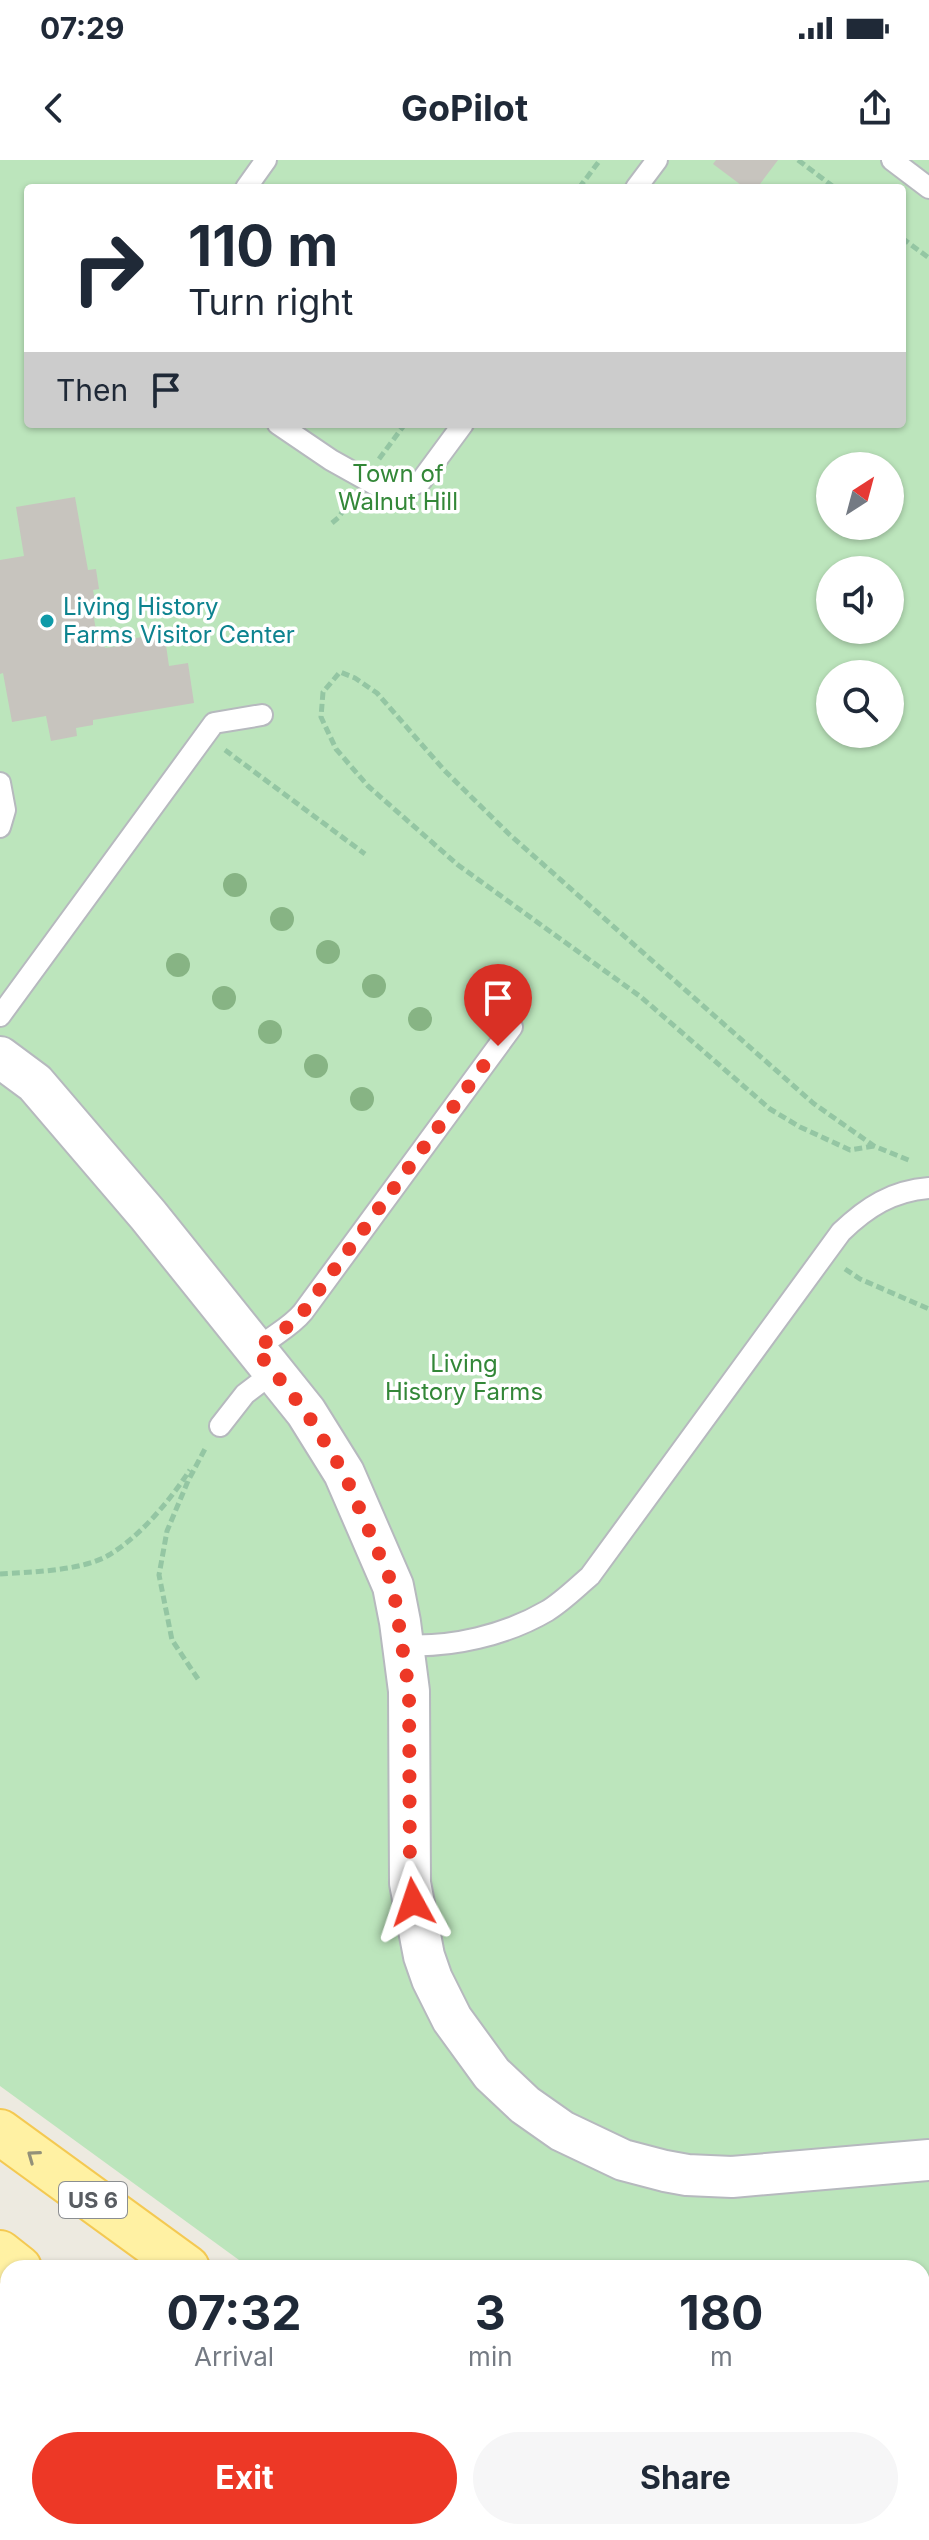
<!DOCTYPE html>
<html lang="en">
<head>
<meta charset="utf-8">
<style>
  body { margin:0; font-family:Inter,sans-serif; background:#f6f6f7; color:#1f2937; height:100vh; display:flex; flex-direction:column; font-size:30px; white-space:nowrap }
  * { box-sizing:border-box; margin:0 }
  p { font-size:26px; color:#747a83 }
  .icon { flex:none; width:44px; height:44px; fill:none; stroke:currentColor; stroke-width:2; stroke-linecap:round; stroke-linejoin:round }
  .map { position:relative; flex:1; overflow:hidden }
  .details { position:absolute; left:0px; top:2100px; width:930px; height:280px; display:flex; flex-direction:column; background:#fff; border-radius:24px 24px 0 0; box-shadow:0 2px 6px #0004 }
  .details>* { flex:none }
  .banner { position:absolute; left:24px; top:24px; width:882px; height:244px; border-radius:8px; box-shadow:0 2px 6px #0004; background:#fff; color:#1f2937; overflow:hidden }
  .needle { width:52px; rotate:36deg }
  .tools { position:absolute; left:816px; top:292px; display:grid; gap:16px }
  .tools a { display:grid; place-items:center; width:88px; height:88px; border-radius:50%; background:#fff; box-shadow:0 2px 6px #0004; font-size:40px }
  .pin { position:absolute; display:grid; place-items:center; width:68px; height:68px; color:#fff; margin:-82px -34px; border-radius:50% 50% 50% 0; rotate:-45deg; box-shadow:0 0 8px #0007 }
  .pin .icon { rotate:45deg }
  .me { position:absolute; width:88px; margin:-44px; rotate:355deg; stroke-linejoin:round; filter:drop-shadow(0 0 6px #0008) }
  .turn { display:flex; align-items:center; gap:28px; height:168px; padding:0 32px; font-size:36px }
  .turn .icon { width:104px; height:104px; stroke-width:2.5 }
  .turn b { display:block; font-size:56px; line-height:68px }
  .then { display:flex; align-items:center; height:76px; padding:0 32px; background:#0003; gap:16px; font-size:30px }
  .eta { display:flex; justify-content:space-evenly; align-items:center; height:136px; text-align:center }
  .eta b { font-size:48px; font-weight:700; line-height:56px }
  .cta { display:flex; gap:16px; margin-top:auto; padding:16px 32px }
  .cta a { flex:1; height:92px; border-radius:48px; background:#ed3826; color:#fff; font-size:32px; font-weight:700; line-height:92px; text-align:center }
  .cta a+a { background:#f6f6f7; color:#1f2937 }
  .status { display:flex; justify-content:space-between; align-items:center; height:56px; padding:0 40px; background:#fff; direction:ltr }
  .status svg { height:22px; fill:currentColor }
  header { display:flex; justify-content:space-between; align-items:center; height:104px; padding:0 32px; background:#fff; font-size:36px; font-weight:700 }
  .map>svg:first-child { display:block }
</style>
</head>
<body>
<div class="status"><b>07:29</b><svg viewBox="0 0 49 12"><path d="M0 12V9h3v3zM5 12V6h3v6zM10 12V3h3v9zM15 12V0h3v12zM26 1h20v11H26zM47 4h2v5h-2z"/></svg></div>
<header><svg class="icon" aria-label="back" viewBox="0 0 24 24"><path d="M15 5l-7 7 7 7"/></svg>GoPilot<svg class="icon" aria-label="share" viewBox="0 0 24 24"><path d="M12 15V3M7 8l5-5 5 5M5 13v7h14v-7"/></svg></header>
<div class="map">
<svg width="929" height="2380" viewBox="0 0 929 2380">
  <rect width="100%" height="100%" fill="#edeae0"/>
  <path fill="#fef5d4" d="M0 2297 8 2303V2372H103L114 2380H0Z"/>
  <path fill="#bce5bc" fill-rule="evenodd" d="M0 0H929V2380H624L613 2372H922V2108H250L0 1926ZM28 28H902V264H28ZM830 306H890V366H830ZM830 410H890V470H830ZM830 514H890V574H830Z"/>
  <g fill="#c7c4be">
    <path d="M716 0H778L757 28H745L713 4Z"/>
    <path d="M75 337 88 410 96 409 99 429 93 430 96 446H92L97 477 102 476 105 488 119 486V481L130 479 148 476 149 481 165 478 169 506 188 503 194 543 93 560V565L76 568 77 576 51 581 46 556 12 562 3 513 0 514V400L24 396 16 347Z"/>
  </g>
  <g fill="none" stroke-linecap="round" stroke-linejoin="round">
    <defs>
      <g id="lane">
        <path d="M892 0 929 28"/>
        <path d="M246 28 266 0"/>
        <path d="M636 28 657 0"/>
        <path d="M278 264 331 300 383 329 403 330 421 321 463 264"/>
        <path d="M0 623 5 650 0 667"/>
        <path d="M0 856 214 563 262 555"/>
        <path d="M256 1190C271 1176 290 1168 303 1152L512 867"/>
        <path d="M220 1266 245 1234 274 1212"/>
        <path d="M403 1485C451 1488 506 1475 547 1451 562 1442 576 1428 590 1416L841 1072C867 1047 892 1031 929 1028"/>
      </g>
      <g id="street">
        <path d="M0 897 35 923 148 1055 306 1252 344 1313 393 1426 400 1462 409 1531 410 1723 424 1796 432 1819 452 1859 492 1914 525 1945 562 1971 623 2000 665 2011 687 2015 732 2017 929 2000"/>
        <path d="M0 2271 8 2277"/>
        <path d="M141 2372 152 2380"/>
      </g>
      <g id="primary">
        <path d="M0 1972 187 2108"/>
        <path d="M0 2093 19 2108"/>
        <path d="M354 2372 364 2380"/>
        <path d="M549 2372 560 2380"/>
      </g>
    </defs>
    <use href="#lane" stroke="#b6b9be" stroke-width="24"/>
    <use href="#street" stroke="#b6b9be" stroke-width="44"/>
    <use href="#primary" stroke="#f4c952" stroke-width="48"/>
    <g stroke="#94c6a3" stroke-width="5" stroke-dasharray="8 4" stroke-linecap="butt">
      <path d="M798 0 835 28"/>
      <path d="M579 28 600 0"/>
      <path d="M902 78 929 98"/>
      <path d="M379 299 405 264"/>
      <path d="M332 363 339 357 350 340"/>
      <path d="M225 590 365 694"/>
      <path d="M874 986 850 990 800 967 770 949 641 837 458 705 368 626 336 589 321 557 323 532 340 512 355 518 377 533 444 610 510 675 813 943 874 986 911 1001"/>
      <path d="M845 1109 860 1119 929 1149"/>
      <path d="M0 1414C31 1412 82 1411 109 1395 142 1375 169 1341 190 1310"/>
      <path d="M198 1519 172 1480 159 1415 167 1371 188 1321 206 1287"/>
    </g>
    <use href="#lane" stroke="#fff" stroke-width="20"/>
    <use href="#street" stroke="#fff" stroke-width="40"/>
    <use href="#primary" stroke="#fff1a3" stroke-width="44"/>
  </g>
  <g fill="#87b484">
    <circle cx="235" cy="725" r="12"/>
    <circle cx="282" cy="759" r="12"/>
    <circle cx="328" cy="792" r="12"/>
    <circle cx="178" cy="805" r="12"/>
    <circle cx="374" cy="826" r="12"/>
    <circle cx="224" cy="838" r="12"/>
    <circle cx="420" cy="859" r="12"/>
    <circle cx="270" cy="872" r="12"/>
    <circle cx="316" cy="906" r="12"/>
    <circle cx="362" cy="939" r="12"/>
  </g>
  <defs><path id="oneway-chevron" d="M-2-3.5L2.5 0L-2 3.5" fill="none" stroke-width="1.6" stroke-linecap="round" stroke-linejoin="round" transform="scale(2)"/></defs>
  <use stroke="#939179" href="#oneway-chevron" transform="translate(33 1996) rotate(-144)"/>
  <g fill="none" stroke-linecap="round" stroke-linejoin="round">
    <path stroke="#ed3826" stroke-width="14" stroke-dasharray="0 25.2" d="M413 1742 410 1723 409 1531 393 1426 344 1313 306 1252 256 1190C271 1176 290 1168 303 1152L498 886"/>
  </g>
  <circle fill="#0f9aa8" stroke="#fff" stroke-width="3" cx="47" cy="461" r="8"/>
  <g text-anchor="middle" stroke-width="7" stroke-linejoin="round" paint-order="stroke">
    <rect fill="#fff" stroke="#8b8e91" stroke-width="2" x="59" y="2022" width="68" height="36" rx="6"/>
    <g font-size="22" font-weight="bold" fill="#595d62">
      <text x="93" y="2048">US 6</text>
    </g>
    <g font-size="24" fill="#338738" stroke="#fff">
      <text x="398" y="322">Town of<tspan x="398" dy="28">Walnut Hill</tspan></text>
      <text x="464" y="1212">Living<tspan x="464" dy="28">History Farms</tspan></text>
    </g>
    <g font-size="24" fill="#0d838f" stroke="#fff" text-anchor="start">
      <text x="63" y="455">Living History<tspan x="63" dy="28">Farms Visitor Center</tspan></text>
    </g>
  </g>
</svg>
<div class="tools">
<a><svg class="needle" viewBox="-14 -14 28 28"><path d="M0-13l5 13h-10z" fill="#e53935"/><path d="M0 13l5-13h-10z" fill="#747a83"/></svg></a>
<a><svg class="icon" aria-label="sound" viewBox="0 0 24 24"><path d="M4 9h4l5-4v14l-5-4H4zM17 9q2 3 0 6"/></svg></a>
<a><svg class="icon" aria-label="search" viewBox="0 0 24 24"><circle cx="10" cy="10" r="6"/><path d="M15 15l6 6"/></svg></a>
</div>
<div class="pin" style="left:498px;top:886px;background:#d93025"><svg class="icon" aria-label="arrive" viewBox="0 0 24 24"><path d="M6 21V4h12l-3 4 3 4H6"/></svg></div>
<svg class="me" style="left:413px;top:1742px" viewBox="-20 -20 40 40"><path d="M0-17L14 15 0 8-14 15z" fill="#ed3826" stroke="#fff" stroke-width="4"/></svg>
<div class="banner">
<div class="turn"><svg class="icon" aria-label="right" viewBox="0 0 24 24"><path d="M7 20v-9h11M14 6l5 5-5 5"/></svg><div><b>110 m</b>Turn right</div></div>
<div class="then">Then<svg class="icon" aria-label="arrive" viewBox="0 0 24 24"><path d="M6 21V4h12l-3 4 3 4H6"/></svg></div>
</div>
<section class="details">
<div class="eta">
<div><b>07:32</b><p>Arrival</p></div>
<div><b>3</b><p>min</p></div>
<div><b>180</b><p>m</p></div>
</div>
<div class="cta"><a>Exit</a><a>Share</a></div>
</section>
</div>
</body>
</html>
